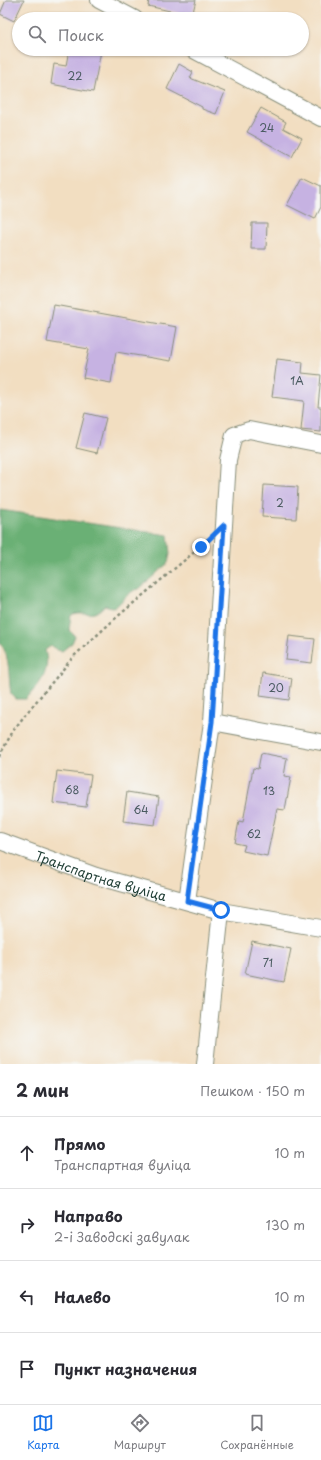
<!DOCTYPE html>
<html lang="ru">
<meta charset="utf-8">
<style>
:root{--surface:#fff;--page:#f7f7f7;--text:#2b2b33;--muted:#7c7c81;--line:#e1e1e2;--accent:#1a73e8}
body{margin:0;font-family:"Playpen Sans",sans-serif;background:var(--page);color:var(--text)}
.stop{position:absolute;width:12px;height:12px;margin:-9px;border:3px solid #1a73e8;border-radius:50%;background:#fff}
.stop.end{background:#1a73e8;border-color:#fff;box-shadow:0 1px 4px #0008}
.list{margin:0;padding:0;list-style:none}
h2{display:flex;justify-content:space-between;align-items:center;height:52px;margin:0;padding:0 16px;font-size:17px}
h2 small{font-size:13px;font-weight:400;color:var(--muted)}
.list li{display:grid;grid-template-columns:26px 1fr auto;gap:12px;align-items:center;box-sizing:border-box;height:72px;padding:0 16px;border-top:1px solid var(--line)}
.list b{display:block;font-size:15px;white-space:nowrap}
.list p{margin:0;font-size:13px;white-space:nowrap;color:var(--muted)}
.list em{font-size:13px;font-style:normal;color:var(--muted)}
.icon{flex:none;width:22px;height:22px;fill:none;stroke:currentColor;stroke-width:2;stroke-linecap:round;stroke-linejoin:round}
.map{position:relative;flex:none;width:321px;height:1064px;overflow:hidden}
.search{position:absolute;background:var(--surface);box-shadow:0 1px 3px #0004;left:12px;right:12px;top:12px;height:44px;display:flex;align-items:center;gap:10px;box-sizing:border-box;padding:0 14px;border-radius:22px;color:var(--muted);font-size:15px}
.sheet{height:340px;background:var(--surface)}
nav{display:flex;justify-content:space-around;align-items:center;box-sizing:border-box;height:56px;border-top:1px solid var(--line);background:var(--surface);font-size:11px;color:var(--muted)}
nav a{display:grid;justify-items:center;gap:2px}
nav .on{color:var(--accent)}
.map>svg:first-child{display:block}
.forest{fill:#6ab074;stroke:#447654}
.building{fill:#c6b2e2}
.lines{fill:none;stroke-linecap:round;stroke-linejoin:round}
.minor-casing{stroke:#888e7a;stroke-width:18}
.path{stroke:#888e7a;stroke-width:2.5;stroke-dasharray:3 3;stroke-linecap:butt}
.minor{stroke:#fff;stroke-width:16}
.route{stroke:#1a73e8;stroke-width:5}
.labels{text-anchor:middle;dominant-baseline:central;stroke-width:3;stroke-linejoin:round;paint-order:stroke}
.number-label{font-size:11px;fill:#495a60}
.street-label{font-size:13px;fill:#1f3d34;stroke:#f6f6f2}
</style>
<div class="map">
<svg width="321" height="1064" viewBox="0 0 321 1064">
<rect width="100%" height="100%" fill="#f6f6f2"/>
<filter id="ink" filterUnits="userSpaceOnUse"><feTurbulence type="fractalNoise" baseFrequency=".025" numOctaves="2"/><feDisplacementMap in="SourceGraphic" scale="8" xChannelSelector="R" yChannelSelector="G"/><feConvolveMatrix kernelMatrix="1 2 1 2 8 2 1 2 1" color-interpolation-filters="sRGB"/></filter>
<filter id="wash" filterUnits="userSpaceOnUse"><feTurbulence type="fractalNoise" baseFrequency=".012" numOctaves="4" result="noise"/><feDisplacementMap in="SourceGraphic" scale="16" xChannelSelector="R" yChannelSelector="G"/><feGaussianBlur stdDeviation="0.9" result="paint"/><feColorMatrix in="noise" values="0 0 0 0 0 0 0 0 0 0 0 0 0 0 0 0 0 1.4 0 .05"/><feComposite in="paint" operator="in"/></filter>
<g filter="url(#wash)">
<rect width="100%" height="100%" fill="#f2dec1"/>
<path class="forest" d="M0 510 168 535 170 554 168 563 139 589C129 590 122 602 114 608L105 605C103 607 100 610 97 612 89 616 82 610 71 615L69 630 75 636 72 643 62 651 57 650 51 646 45 650C51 673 40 683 26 699H16L11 694C8 678 11 656 0 643Z"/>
<g id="blocks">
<g class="building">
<path d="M6 0H24L14 21 0 14Z"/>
<path d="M149 0H196L192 16 148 6Z"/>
<path d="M69 49H93L101 51 93 92 51 84 54 64 66 66Z"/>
<path d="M179 64 193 72 190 78 225 92 216 114 202 109V107L167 89Z"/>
<path d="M261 108 286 122 283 128 302 138 292 157 247 132Z"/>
<path d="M302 177 321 186V207L315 219 287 205Z"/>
<path d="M252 223H267L266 249H251Z"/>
<path d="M54 305 177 327 171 361 116 352 111 383 83 378 89 349 47 342Z"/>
<path d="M277 359 303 362 302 373 321 375 318 407H321V432L301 430 304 401 272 397Z"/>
<path d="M85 413 106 418 97 453 76 448Z"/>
<path d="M264 485 298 487 296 519 262 517Z"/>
<path d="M289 636 315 639 312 663 286 660Z"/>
<path d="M263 673 292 678 289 700 260 696Z"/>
<path d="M261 753 287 758 284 776 291 777 285 810 277 809 267 856 243 851 245 845 235 843 239 821 243 822 253 768 258 769Z"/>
<path d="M57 771 91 775 86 807 53 803Z"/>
<path d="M127 792 159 797 155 825 123 821Z"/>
<path d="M252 941 291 949 284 982 245 974Z"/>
</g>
</g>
</g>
<g filter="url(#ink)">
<use href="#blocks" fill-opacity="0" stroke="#888e7a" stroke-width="1"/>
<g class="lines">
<g class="minor-casing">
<g id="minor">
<path d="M99 0 135 19"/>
<path d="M192 49 321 118"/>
<path d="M212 722 321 742"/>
<path id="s1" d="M0 841 96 876 221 911 321 928"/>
<path d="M187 901 212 722 228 460 234 435 249 430 321 444"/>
<path d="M205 1064 221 911"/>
</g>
</g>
<path class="path" d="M0 757 2 751 13 731 25 715 74 656 117 617 205 543"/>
<use href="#minor" class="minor"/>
</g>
</g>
<g class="lines" filter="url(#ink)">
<path class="route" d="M201 547 224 525 212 722 187 901 221 910"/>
</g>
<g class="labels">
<g class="number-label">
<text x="75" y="75">22</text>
<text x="267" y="127">24</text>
<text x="297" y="380">1А</text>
<text x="280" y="502">2</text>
<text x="276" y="687">20</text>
<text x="72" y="789">68</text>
<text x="269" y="790">13</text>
<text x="141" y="809">64</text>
<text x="254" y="833">62</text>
<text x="268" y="962">71</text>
</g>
<g class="street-label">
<text stroke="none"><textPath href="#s1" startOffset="107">Транспартная вуліца</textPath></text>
</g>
</g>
</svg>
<div class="stop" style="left:221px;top:910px"></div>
<div class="stop end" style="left:201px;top:547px"></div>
<div class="search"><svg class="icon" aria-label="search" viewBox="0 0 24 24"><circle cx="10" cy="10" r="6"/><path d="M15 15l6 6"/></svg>Поиск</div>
</div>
<section class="sheet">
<h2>2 мин<small>Пешком · 150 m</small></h2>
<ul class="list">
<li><svg class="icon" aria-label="ahead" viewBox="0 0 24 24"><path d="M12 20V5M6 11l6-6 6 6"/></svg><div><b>Прямо</b><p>Транспартная вуліца</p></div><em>10 m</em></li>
<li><svg class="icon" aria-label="right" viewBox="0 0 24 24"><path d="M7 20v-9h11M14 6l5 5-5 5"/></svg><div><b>Направо</b><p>2-і Заводскі завулак</p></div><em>130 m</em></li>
<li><svg class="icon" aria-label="left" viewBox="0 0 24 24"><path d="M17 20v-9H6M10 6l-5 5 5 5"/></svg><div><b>Налево</b></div><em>10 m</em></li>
<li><svg class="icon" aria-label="arrive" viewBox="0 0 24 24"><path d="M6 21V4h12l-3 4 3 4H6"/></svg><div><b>Пункт назначения</b></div></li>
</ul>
</section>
<nav>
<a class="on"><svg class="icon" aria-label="map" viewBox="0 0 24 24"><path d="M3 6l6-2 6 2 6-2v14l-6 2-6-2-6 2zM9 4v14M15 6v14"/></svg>Карта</a>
<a><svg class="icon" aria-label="directions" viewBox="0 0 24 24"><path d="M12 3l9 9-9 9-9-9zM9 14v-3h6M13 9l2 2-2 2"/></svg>Маршрут</a>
<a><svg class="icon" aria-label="saved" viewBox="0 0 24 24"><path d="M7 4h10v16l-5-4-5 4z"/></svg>Сохранённые</a>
</nav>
